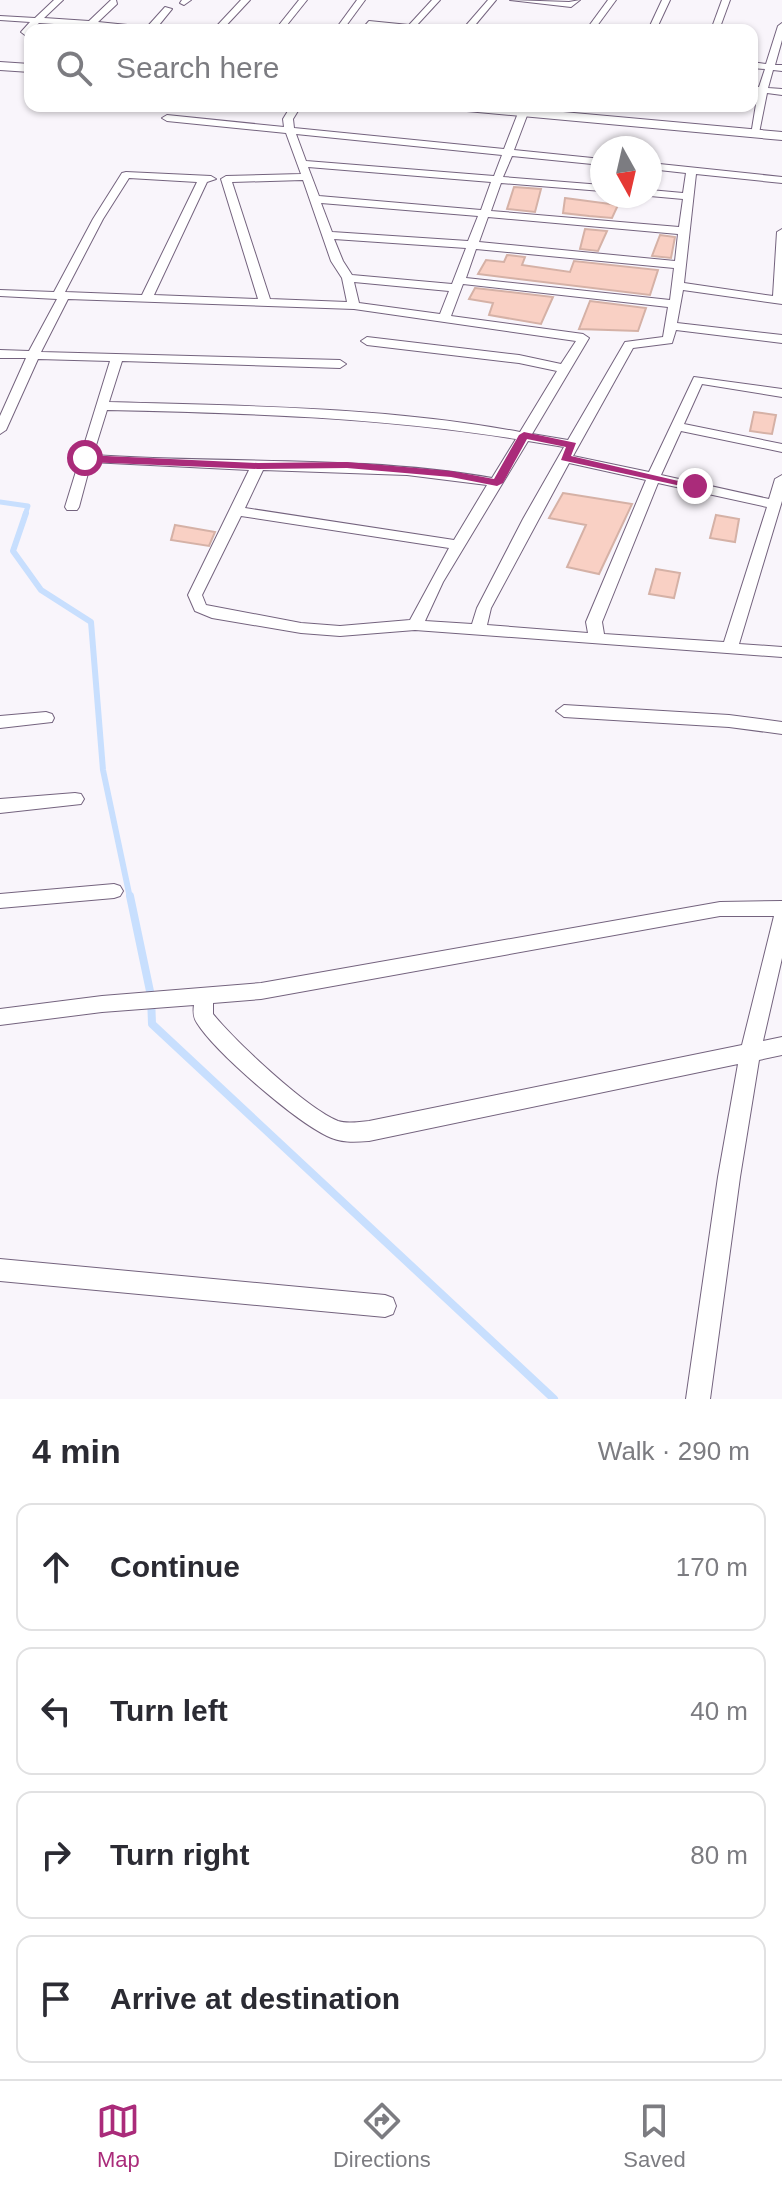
<!DOCTYPE html>
<meta charset="utf-8">
<style>
:root{--surface:#fff;--page:#f2f2f3;--text:#2b2b33;--muted:#7c7c81;--line:#e1e1e2;--accent:#aa2b7a}
body{margin:0;font-family:Helvetica,sans-serif;background:var(--page);color:var(--text)}
.compass{position:absolute;left:590px;top:136px;width:72px;height:72px;border-radius:50%;background:var(--surface);box-shadow:0 2px 6px #0004;rotate:172deg}
.stop{position:absolute;width:24px;height:24px;margin:-18px;border:6px solid #aa2b7a;border-radius:50%;background:#fff}
.stop.end{background:#aa2b7a;border-color:#fff;box-shadow:0 2px 8px #0008}
.list{margin:0;padding:0;list-style:none}
h2{display:flex;justify-content:space-between;align-items:center;height:104px;margin:0;padding:0 32px;font-size:34px}
h2 small{font-size:26px;font-weight:400;color:var(--muted)}
.list li{display:grid;grid-template-columns:52px 1fr auto;gap:24px;align-items:center;box-sizing:border-box;height:128px;margin:0 16px 16px;padding:0 16px;border:2px solid var(--line);border-radius:16px}
.list b{display:block;font-size:30px;white-space:nowrap}
.list em{font-size:26px;font-style:normal;color:var(--muted)}
.icon{flex:none;width:44px;height:44px;fill:none;stroke:currentColor;stroke-width:2;stroke-linecap:round;stroke-linejoin:round}
.map{position:relative;flex:none;width:782px;height:1399px;overflow:hidden}
.search{position:absolute;background:var(--surface);box-shadow:0 2px 6px #0004;left:24px;right:24px;top:24px;height:88px;display:flex;align-items:center;gap:20px;box-sizing:border-box;padding:0 28px;border-radius:16px;color:var(--muted);font-size:30px}
.sheet{height:680px;background:var(--surface)}
nav{display:flex;justify-content:space-around;align-items:center;box-sizing:border-box;height:112px;border-top:2px solid var(--line);background:var(--surface);font-size:22px;color:var(--muted)}
nav a{display:grid;justify-items:center;gap:4px}
nav .on{color:var(--accent)}
.map>svg:first-child{display:block}
.lines{fill:none;stroke-linecap:round;stroke-linejoin:round}
.stream-far2{stroke:#c8dffe;stroke-width:5}
.stream-far1{stroke:#c8dffe;stroke-width:6}
.stream{stroke:#c8dffe;stroke-width:8}
.building{fill:#f9d0c4;stroke:#d5b1a6;stroke-width:2}
.street-casing{stroke:#74637e;stroke-width:2}
.secondary-casing{stroke:#74637e;stroke-width:2}
.street{fill:#fff;fill-rule:evenodd}
.secondary{fill:#fff;fill-rule:evenodd}
.route{fill:#aa2b7a}
</style>
<div class="map">
<svg width="782" height="1399" viewBox="0 0 782 1399">
<rect width="100%" height="100%" fill="#f9f5fb"/>
<g class="lines">
<path class="stream-far2" d="M0 502 28 506 25 515"/>
<path class="stream-far1" d="M26 513 13 551 41 590 91 622 103 770 130 898"/>
<path class="stream" d="M130 896 151 996 152 1024 554 1399"/>
</g>
<g class="building">
<path d="M514 187 541 189 535 212 507 209Z"/>
<path d="M565 198 618 205 612 218 589 216 563 213Z"/>
<path d="M585 229 607 231 598 251 580 249Z"/>
<path d="M660 235 675 237 671 258 652 256Z"/>
<path d="M507 255 525 257 522 265 570 272 574 261 658 270 650 295 478 274 486 260 504 262Z"/>
<path d="M475 288 553 297 541 324 489 315 493 303 469 299Z"/>
<path d="M590 301 646 308 638 331 579 329Z"/>
<path d="M754 412 776 415 772 434 750 431Z"/>
<path d="M563 493 632 504 599 574 567 567 586 525 549 518Z"/>
<path d="M716 515 739 519 735 542 710 538Z"/>
<path d="M175 525 215 532 209 546 171 540Z"/>
<path d="M656 569 680 573 674 598 649 594Z"/>
</g>
<g class="lines">
<g class="street-casing">
<g id="street">
<path d="M54 0H63L44 18 89 21 111 0H116L117 4 98 22 147 27 165 7 172 9 155 30 93 27 90 30H81L84 26 39 23 25 35 21 32 30 22 0 20V16L35 18Z"/>
<path d="M182 0H191L184 5 180 3Z"/>
<path d="M241 0H250L222 30H213Z"/>
<path d="M299 0H307L283 30H275Z"/>
<path d="M357 0H365L343 30H335Z"/>
<path d="M432 0H440L417 25 448 30 371 27 369 30H361L369 21 409 25Z"/>
<path d="M488 0H496L471 30H462Z"/>
<path d="M510 0 569 2 580 0 571 7Z"/>
<path d="M608 0H616L594 30H586Z"/>
<path d="M662 0H670L656 30H648Z"/>
<path d="M722 0H730L719 30H711Z"/>
<path d="M782 23V40L775 65H782V71L773 70 768 88 782 89V95L767 93 759 133 751 135 758 92H752V86L759 87 765 69 752 68V62L766 64 778 26Z"/>
<path d="M291 106H301L293 119 294 128 504 149 518 113 523 110 528 113 514 150 602 159V165L512 156 503 177 602 185V191L501 183 491 211 679 227 683 199 650 196V190L683 193 686 173 650 169V163L782 177V183L696 174 684 283 773 296 777 232 782 229V304L683 290 677 323 782 335V343L676 330 672 343 633 348 573 456 649 472 694 377 782 389V397L702 384 684 424 782 444V452L681 431 661 475 769 499 775 479 782 475V501L739 644 782 647V657L415 630 340 636 301 633 212 618 195 611 188 595 249 470 91 462 79 507 77 510H67L65 507 110 361 38 359 6 430 0 434V416L26 358H0V350L29 351 57 299 0 296V290L54 292 93 219 122 173 126 172 211 176 216 179 207 182 154 295 258 299 221 179 226 176 301 174 286 133 167 121 162 118 167 115 284 127 283 119ZM296 134 502 155 494 176 306 161ZM308 167 491 182 481 210 319 196ZM129 178 197 182 142 295 65 292 103 219ZM303 180 331 261 342 278 347 302 270 299 232 182ZM321 203 478 216 468 241 332 232ZM488 217 678 234 675 261 479 242ZM334 239 466 248 452 284 352 275 343 261ZM476 249 674 268 670 300 466 278ZM354 282 449 291 440 314 359 303ZM463 284 668 307 663 337 625 342 568 440 532 434 589 338 583 334 451 316ZM68 299 354 309 576 341 561 364 519 355 367 337 361 341 367 345 519 363 557 371 520 432C385 407 246 406 109 402L122 361 340 368 346 364 340 360 41 352ZM107 410C243 413 380 417 516 439L492 478C360 455 226 464 93 455ZM528 441 564 447 523 519 477 608 472 624 425 621 443 582ZM569 463 646 480 586 622 588 633 487 625 491 608ZM263 470 407 475 487 485 454 540 245 508ZM658 483 767 507 724 642 604 634 602 622ZM241 516 449 548 410 620 340 626 301 623 206 605 202 595Z"/>
<path d="M564 705 729 715 782 722V734L729 727 564 717 556 711Z"/>
<path d="M46 712 52 714 54 718 52 722 0 728V716Z"/>
<path d="M75 793 81 794 84 799 81 804 0 813V799Z"/>
<path d="M114 884 120 886 123 891 120 896 114 898 0 908V894Z"/>
<path d="M782 901V958L763 1041 782 1037V1055L759 1060 740 1177 710 1399H686L718 1177 738 1064 369 1141C354 1142 341 1143 327 1136 295 1121 215 1052 197 1023 193 1017 193 1012 194 1005L102 1012 0 1025V1009L102 996 261 983 720 902ZM720 916H774L742 1045 369 1121C359 1122 347 1124 338 1121 306 1108 235 1041 213 1014V1003L261 999Z"/>
<path d="M0 1259 385 1295 393 1298 396 1306 393 1314 385 1317 0 1281Z"/>
</g>
</g>
<g class="secondary-casing">
<g id="secondary">
<path d="M0 62 30 64V72L0 70Z"/>
<path d="M450 106H498L782 132V140L456 110Z"/>
</g>
</g>
<use href="#street" class="street"/>
<use href="#secondary" class="secondary"/>
</g>
<path class="route" d="M524 432 576 443 571 456 700 486 695 489 561 460 566 447 527 439 503 483 497 486 451 477 347 468 258 469 85 462 79 458 85 455 258 463 347 462 451 471 494 479 519 435Z"/>
</svg>
<svg class="compass" viewBox="-18 -18 36 36"><path d="M0-13l5 13h-10z" fill="#e53935"/><path d="M0 13l5-13h-10z" fill="#7c7c81"/></svg>
<div class="stop" style="left:85px;top:458px"></div>
<div class="stop end" style="left:695px;top:486px"></div>
<div class="search"><svg class="icon" aria-label="search" viewBox="0 0 24 24"><circle cx="10" cy="10" r="6"/><path d="M15 15l6 6"/></svg>Search here</div>
</div>
<section class="sheet">
<h2>4 min<small>Walk · 290 m</small></h2>
<ul class="list">
<li><svg class="icon" aria-label="ahead" viewBox="0 0 24 24"><path d="M12 20V5M6 11l6-6 6 6"/></svg><div><b>Continue</b></div><em>170 m</em></li>
<li><svg class="icon" aria-label="left" viewBox="0 0 24 24"><path d="M17 20v-9H6M10 6l-5 5 5 5"/></svg><div><b>Turn left</b></div><em>40 m</em></li>
<li><svg class="icon" aria-label="right" viewBox="0 0 24 24"><path d="M7 20v-9h11M14 6l5 5-5 5"/></svg><div><b>Turn right</b></div><em>80 m</em></li>
<li><svg class="icon" aria-label="arrive" viewBox="0 0 24 24"><path d="M6 21V4h12l-3 4 3 4H6"/></svg><div><b>Arrive at destination</b></div></li>
</ul>
</section>
<nav>
<a class="on"><svg class="icon" aria-label="map" viewBox="0 0 24 24"><path d="M3 6l6-2 6 2 6-2v14l-6 2-6-2-6 2zM9 4v14M15 6v14"/></svg>Map</a>
<a><svg class="icon" aria-label="directions" viewBox="0 0 24 24"><path d="M12 3l9 9-9 9-9-9zM9 14v-3h6M13 9l2 2-2 2"/></svg>Directions</a>
<a><svg class="icon" aria-label="saved" viewBox="0 0 24 24"><path d="M7 4h10v16l-5-4-5 4z"/></svg>Saved</a>
</nav>
